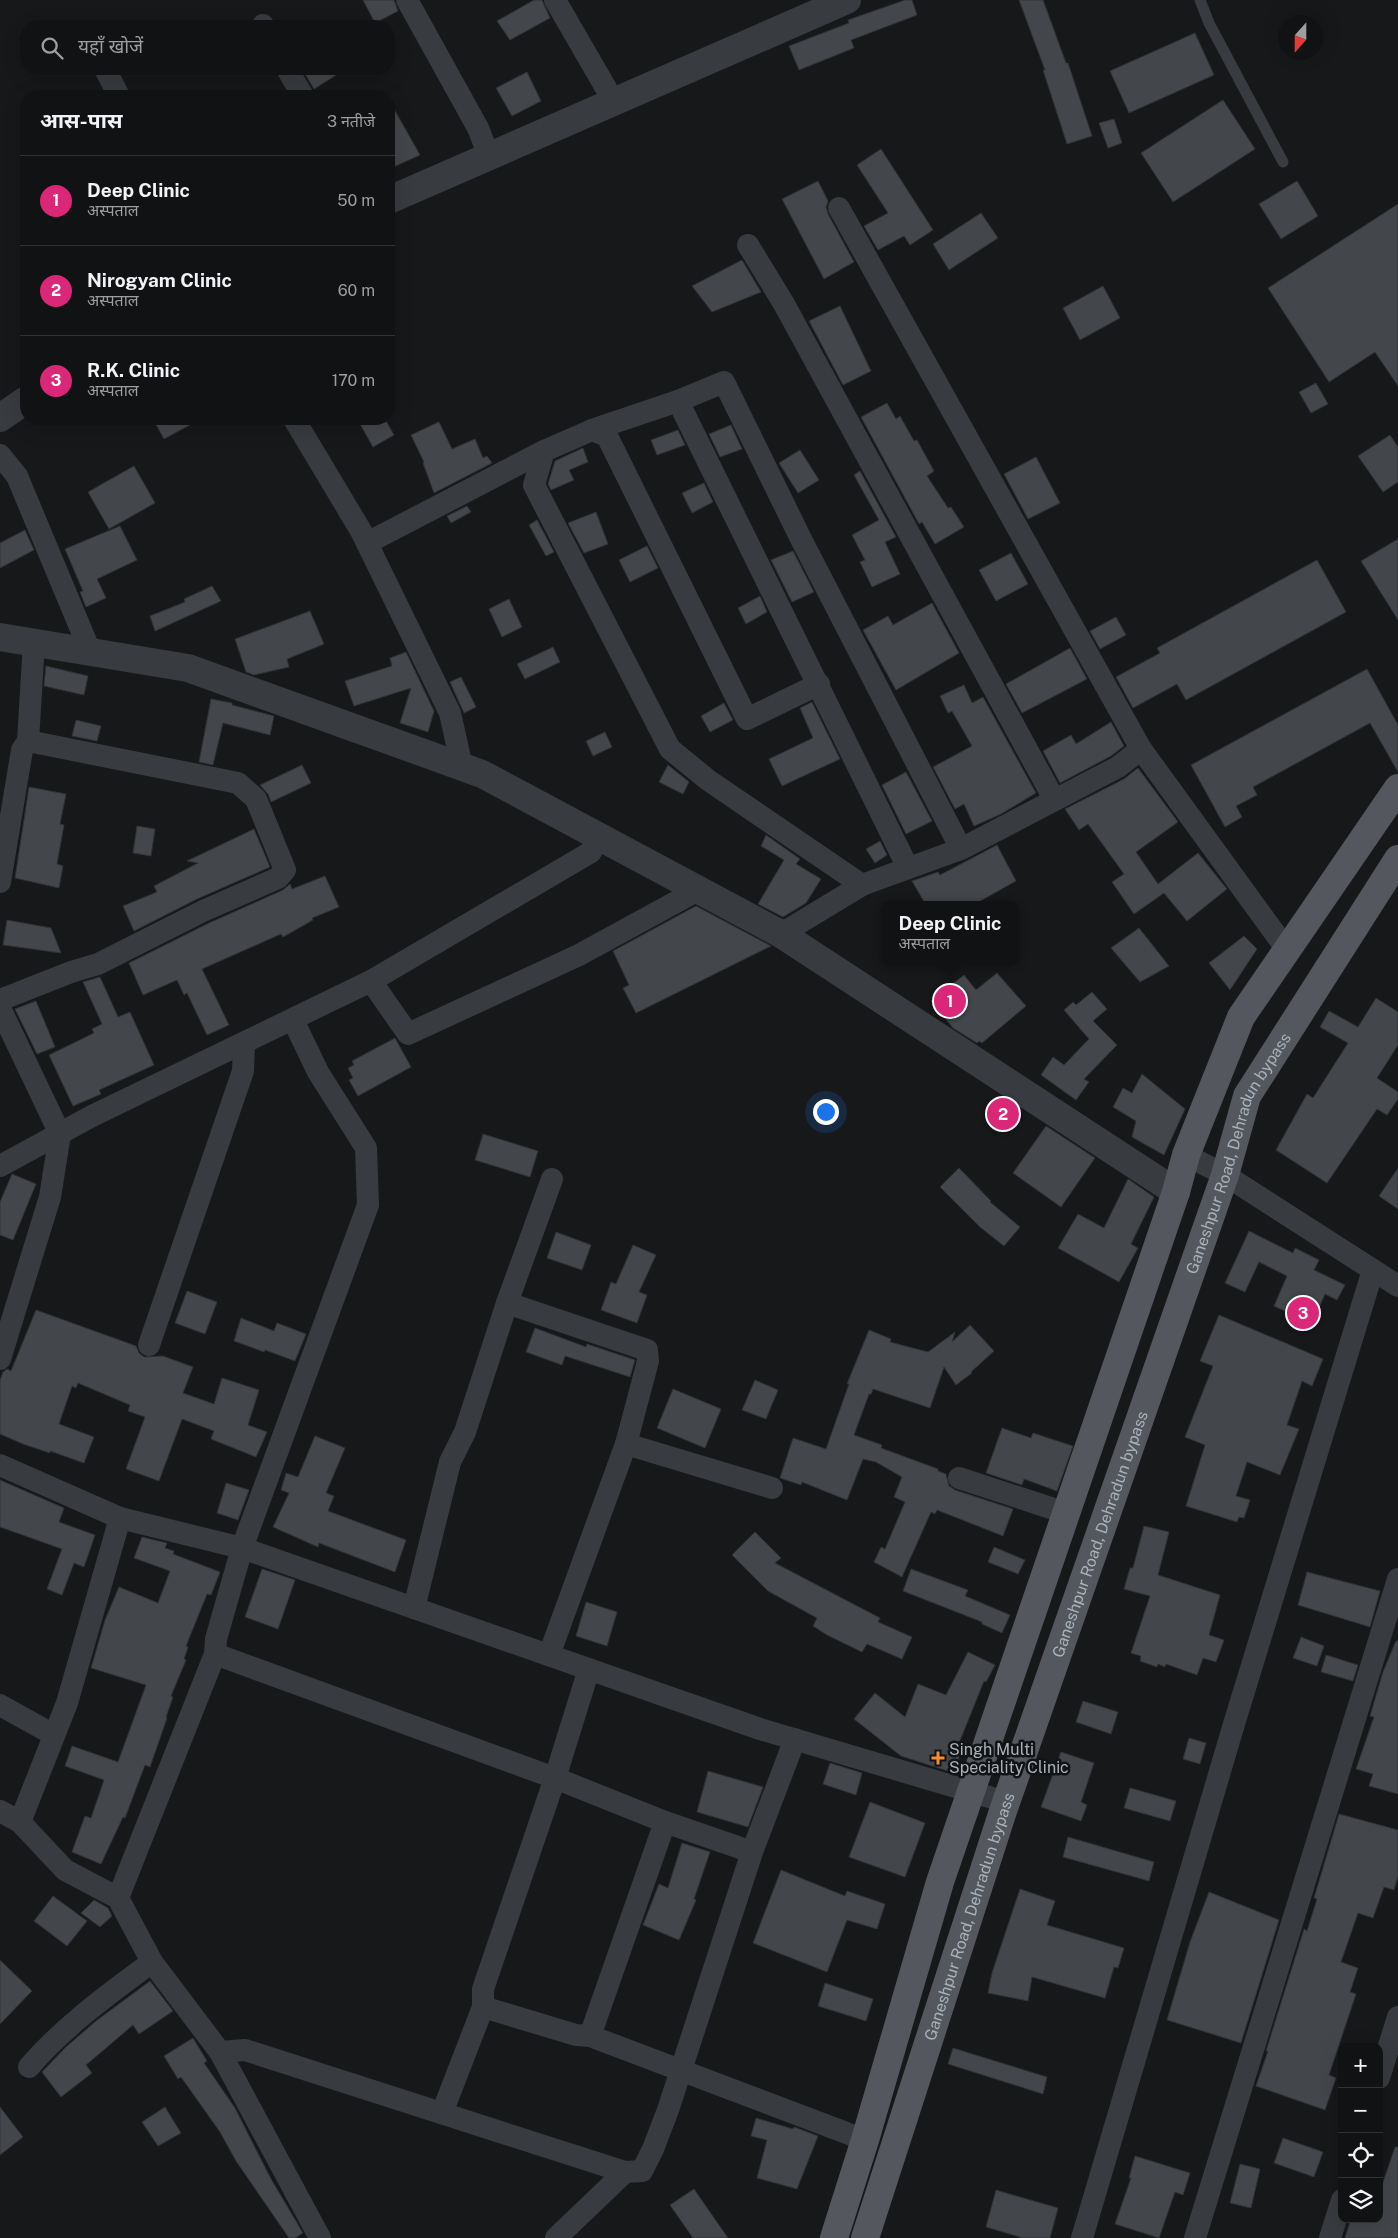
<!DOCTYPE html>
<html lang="hi">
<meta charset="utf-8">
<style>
:root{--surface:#111214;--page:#1e2022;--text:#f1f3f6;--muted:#9c9ea0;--line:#303234;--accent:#db2777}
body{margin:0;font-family:"Public Sans","Noto Sans Devanagari",sans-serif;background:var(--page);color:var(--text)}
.controls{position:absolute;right:15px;bottom:15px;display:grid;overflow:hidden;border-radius:10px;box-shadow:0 5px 20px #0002}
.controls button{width:45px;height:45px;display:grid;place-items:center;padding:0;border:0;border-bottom:1px solid var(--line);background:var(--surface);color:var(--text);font:25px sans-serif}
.compass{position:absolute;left:1278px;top:15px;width:45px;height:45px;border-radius:50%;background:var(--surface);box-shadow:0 5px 20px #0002;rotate:201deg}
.you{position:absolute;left:825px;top:1111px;width:18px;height:18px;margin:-12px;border:4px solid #fff;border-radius:50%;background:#1a73e8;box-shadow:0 0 0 8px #1a73e833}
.badge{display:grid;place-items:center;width:32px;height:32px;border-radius:50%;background:var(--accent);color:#fff;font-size:16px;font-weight:700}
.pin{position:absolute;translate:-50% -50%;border:2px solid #fff;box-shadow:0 1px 5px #0006}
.popup{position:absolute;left:881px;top:901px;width:138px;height:65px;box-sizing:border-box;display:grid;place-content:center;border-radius:10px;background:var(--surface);filter:drop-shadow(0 1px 4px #0005);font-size:16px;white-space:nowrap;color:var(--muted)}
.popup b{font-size:19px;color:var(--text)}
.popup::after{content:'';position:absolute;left:50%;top:100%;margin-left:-10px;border:10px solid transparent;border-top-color:var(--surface)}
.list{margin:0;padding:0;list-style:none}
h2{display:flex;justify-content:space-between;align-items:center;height:65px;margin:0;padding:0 20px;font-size:21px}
h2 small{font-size:16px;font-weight:400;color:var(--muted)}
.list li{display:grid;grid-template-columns:32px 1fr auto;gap:15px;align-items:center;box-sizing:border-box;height:90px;padding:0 20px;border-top:1px solid var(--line)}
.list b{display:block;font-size:19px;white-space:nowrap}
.list p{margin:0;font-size:16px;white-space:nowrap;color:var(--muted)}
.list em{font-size:16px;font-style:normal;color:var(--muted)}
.icon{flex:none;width:28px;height:28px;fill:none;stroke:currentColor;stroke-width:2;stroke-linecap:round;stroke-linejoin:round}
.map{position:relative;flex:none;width:1398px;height:2238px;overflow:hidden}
.search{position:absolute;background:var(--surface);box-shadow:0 5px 20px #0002;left:20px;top:20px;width:375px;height:55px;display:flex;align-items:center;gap:12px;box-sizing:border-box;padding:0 18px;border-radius:20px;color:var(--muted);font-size:19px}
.panel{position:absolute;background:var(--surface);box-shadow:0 5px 20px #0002;left:20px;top:90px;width:375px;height:335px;border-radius:20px}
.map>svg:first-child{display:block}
.building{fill:#43464a;stroke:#313236}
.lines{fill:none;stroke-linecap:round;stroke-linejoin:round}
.service{stroke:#383b3f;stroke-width:11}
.minor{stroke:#383b3f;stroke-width:22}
.tertiary{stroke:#383b3f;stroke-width:28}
.primary{stroke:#54585e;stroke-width:28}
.poi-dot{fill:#f88c31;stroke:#121315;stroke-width:2}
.labels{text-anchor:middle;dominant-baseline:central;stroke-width:5;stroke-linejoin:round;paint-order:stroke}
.street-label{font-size:16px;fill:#a9b2ba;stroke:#121315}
.poi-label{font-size:16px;fill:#a9b2ba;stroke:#121315;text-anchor:start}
</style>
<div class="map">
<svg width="1398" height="2238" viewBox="0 0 1398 2238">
<rect width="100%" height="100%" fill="#17181a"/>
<g class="building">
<path d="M363 0H394L398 11 375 23Z"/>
<path d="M534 0H542L550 18 510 40 497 21Z"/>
<path d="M905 0H912L917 15 851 40 854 48 799 70 789 46 849 23 848 20Z"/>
<path d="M1019 0H1043L1066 63H1068L1092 136 1067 144 1043 70H1045Z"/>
<path d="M1195 33 1214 75 1129 113 1110 71Z"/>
<path d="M302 69H346L314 89Z"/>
<path d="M527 72 541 101 512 116 496 88Z"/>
<path d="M389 100 420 155 389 169Z"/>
<path d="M1223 100 1255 149 1173 202 1141 153Z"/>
<path d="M1114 119 1122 143 1108 148 1099 123Z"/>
<path d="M881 149 933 230 910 245 904 236 878 250 864 226 888 213 857 165Z"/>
<path d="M818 181 828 201 826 207 828 214 854 262 824 279 782 199Z"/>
<path d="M1297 181 1318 216 1281 239 1259 204Z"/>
<path d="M1398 204V386L1375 352 1329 382 1268 288Z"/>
<path d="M981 213 998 238 949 270 933 244Z"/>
<path d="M742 260 761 292 712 312 692 286Z"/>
<path d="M1103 286 1120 318 1080 340 1063 308Z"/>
<path d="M840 306 871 371 843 385 809 321Z"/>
<path d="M1316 383 1328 404 1311 413 1299 392Z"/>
<path d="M887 403 896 419 900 416 914 441 917 440 934 471 927 476 948 508 951 507 964 527 935 544 922 522 919 524 861 417Z"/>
<path d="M153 419H201L164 439Z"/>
<path d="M369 419H385L394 435 373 447 360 424Z"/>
<path d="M439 422 452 449 475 439 483 458 487 456 492 463 434 493 423 463 424 462 411 435Z"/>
<path d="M731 425 742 449 720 457 709 434Z"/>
<path d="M678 430 685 445 657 455 651 440Z"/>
<path d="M1390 435 1398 447V482L1383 492 1358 456Z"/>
<path d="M583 448 588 462 569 470 574 480 551 490 548 484 555 461Z"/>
<path d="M800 450 819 480 798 493 779 463Z"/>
<path d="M1036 457 1060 503 1028 519 1004 474Z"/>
<path d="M134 466 155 503 109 529 88 492Z"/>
<path d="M860 471 896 537 885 542 900 574 872 587 860 562 865 560 852 535 879 520 854 475Z"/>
<path d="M704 483 713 502 692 513 682 493Z"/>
<path d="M467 506 471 512 451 523 447 516Z"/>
<path d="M596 512 608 544 584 553 568 523Z"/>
<path d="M537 520 554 552 546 556 529 525Z"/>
<path d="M120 526 137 560 97 579 106 598 86 607 80 592 83 591 65 549Z"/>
<path d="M25 530 34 550 0 568V543Z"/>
<path d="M1398 539V620L1361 561Z"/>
<path d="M647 546 658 568 630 582 619 560Z"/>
<path d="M793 551 814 592 792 602 771 560Z"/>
<path d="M1011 553 1028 584 996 601 979 570Z"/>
<path d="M1317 560 1346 612 1186 700 1177 684 1133 708 1116 677 1160 653 1157 648Z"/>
<path d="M212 586 221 601 155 631 150 616 185 602 184 599Z"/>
<path d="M760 596 767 612 746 624 738 608Z"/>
<path d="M509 599 522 627 502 637 489 609Z"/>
<path d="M932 603 959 653 896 690 863 630 888 616 893 625Z"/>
<path d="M310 611 324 644 287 659 289 667 254 675 246 672 235 639Z"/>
<path d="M1116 617 1126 635 1100 649 1090 631Z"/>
<path d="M553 647 560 662 525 679 517 664Z"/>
<path d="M1070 648 1087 679 1022 713 1006 684Z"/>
<path d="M406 652 434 711 428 732 400 723 411 688 354 706 345 681 392 666 390 658Z"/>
<path d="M46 666 88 676 84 695 44 686Z"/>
<path d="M1367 669 1398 725V772L1370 723 1253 787 1257 795 1236 806 1242 817 1225 827 1191 765Z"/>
<path d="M461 677 476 707 464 713 450 682Z"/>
<path d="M964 685 972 703 983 697 1036 793 1001 814 974 826 964 804 955 809 933 767 972 746 952 711 948 713 940 696Z"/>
<path d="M211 699 232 703V705L274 716 270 735 223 723 213 765 199 762Z"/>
<path d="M812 702 840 759 782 786 769 759 813 738 800 708Z"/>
<path d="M724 703 733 720 710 732 701 716Z"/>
<path d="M76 720 101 726 97 741 72 736Z"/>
<path d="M1111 722 1124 746 1111 756 1060 783 1043 751 1071 735 1076 744Z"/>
<path d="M605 732 612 747 593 756 586 741Z"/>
<path d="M302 765 311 783 271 802 268 794 260 785Z"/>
<path d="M668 765 689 782 683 794 659 782Z"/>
<path d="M1138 768 1178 822 1136 852 1158 884 1198 853 1227 889 1187 921 1164 893 1134 914 1112 882 1124 874 1088 824 1079 830 1065 809 1124 779Z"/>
<path d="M906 772 932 821 906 834 882 785Z"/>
<path d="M29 787 66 794 60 824 64 825 57 864 63 866 59 888 15 878Z"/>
<path d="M137 826 155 829 151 856 133 853Z"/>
<path d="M254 829 270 867 197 899 134 931 123 906 157 892 154 886 198 863 187 861Z"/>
<path d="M766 835 800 859 796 864 821 879 806 903 783 917 758 904 784 860 761 846Z"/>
<path d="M880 841 887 855 875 863 866 849Z"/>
<path d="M997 845 1016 881 973 905H926L912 881 938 872 940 875Z"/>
<path d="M325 876 339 907 312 918 313 920 283 937 281 934 202 969 229 1025 207 1035 187 993 184 995 177 980 143 995 129 963 209 923 283 890 290 884 292 889Z"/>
<path d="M696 906 771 946 636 1013 623 988 629 985 613 951Z"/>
<path d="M7 920 51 928 61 953 3 945Z"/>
<path d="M1139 928 1169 966 1140 982 1111 948Z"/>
<path d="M1244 936 1257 949 1230 990 1209 963Z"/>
<path d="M997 973 1026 1006 982 1043 979 1041 977 1043 953 1028 931 1001 964 975 976 990Z"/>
<path d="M100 977 118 1017 130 1012 154 1065 99 1090 101 1094 73 1106 49 1055 94 1033 92 1029 102 1024 83 982Z"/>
<path d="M1092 992 1107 1009 1093 1021 1117 1045 1084 1079 1089 1082 1076 1100 1041 1075 1053 1057 1064 1065 1089 1039 1064 1010 1073 1002 1076 1005Z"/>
<path d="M1376 998 1398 1012V1045L1377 1078 1398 1092V1099L1387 1115 1377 1109 1327 1183 1276 1150 1307 1094 1313 1098 1348 1043 1320 1027 1329 1011 1358 1027Z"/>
<path d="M36 1001 55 1047 37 1054 15 1009Z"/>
<path d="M395 1038 411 1067 358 1096 349 1080 353 1078 348 1068 354 1065 352 1061Z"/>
<path d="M1142 1074 1185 1109 1164 1155 1132 1137 1136 1121 1113 1107 1123 1088 1132 1093Z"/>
<path d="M998 1098 1017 1108 1006 1126 988 1115Z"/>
<path d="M1046 1126 1095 1158 1061 1207 1013 1173Z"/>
<path d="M483 1134 538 1151 530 1177 475 1160Z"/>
<path d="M959 1168 991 1201 990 1202 1020 1227 1004 1246 980 1227 940 1187Z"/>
<path d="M1398 1168V1209L1379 1196Z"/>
<path d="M12 1174 36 1184 13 1240 0 1235V1202Z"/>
<path d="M1128 1179 1154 1197 1131 1244 1138 1248 1119 1282 1058 1248 1078 1214 1104 1228Z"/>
<path d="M1249 1231 1293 1253 1295 1248 1319 1260 1314 1270 1345 1285 1337 1300 1325 1294 1312 1324 1274 1306 1287 1276 1259 1262 1245 1292 1225 1283Z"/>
<path d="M556 1232 591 1245 582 1270 547 1258Z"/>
<path d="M633 1245 656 1255 639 1292 647 1295 637 1323 601 1310 611 1282 616 1284Z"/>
<path d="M187 1291 217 1302 205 1334 175 1323Z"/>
<path d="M36 1310 136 1346 139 1353 144 1357 163 1356 193 1367 183 1393 214 1404 222 1378 259 1390 248 1425 267 1432 256 1457 211 1439 214 1431 182 1419 159 1481 126 1469 145 1417 128 1411 130 1405 78 1383 76 1388 72 1386 59 1424 94 1437 84 1463 50 1451V1453L23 1444 0 1434V1380L3 1372 7 1369 11 1371Z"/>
<path d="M1219 1315 1323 1359 1312 1386 1302 1381 1287 1425 1299 1429 1280 1475 1247 1462 1236 1496 1250 1500 1244 1518 1239 1517 1237 1522 1186 1506 1205 1445 1185 1437 1213 1366 1200 1361Z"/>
<path d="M241 1318 274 1331 277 1323 306 1334 295 1361 265 1350 264 1352 234 1341Z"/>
<path d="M970 1325 994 1351 971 1372 972 1373 956 1385 944 1367 930 1408 873 1389 871 1394H869L854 1435 882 1445 881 1448 938 1469V1471L946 1474 949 1486 955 1490 1013 1509 1003 1536 937 1510 935 1514 931 1512 902 1577 874 1562 881 1547 885 1549 905 1502 894 1497 902 1477 876 1462 863 1459 847 1500 802 1482 801 1485 780 1478 793 1438 826 1449 849 1384H847L869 1330 891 1339 890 1342 928 1352 955 1332 952 1342Z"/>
<path d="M535 1328 586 1347 587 1344 635 1360 630 1377 565 1356 562 1365 526 1352Z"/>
<path d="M755 1380 778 1390 766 1419 742 1410Z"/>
<path d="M673 1389 721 1409 705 1448 657 1428Z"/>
<path d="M1002 1428 1031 1438 1033 1433 1073 1446 1057 1491 1024 1479 1022 1485 986 1473Z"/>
<path d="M315 1436 345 1448 326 1493 334 1496 328 1511 406 1540 395 1572 319 1543 318 1547 273 1527 289 1493 281 1490 286 1473 298 1477Z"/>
<path d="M0 1480 64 1508 59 1522 95 1535 84 1567 74 1563 62 1595 47 1589 62 1549 0 1527Z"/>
<path d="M226 1483 249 1490 238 1520 217 1513Z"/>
<path d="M1144 1526 1169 1532 1158 1575 1220 1595 1209 1635 1224 1640 1216 1662 1203 1658 1197 1675 1166 1664 1165 1667 1158 1664 1157 1667 1140 1661 1141 1656 1131 1653 1150 1596 1124 1589 1130 1568H1133Z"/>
<path d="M755 1532 781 1558 775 1563 880 1618 878 1622 912 1637 902 1659 867 1644 862 1652 827 1635 813 1626 817 1618 768 1591 732 1555Z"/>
<path d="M142 1537 167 1543 165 1548 174 1551 173 1554 220 1572 211 1595 207 1594 186 1646 188 1647 184 1659 186 1660 171 1696 173 1697 166 1717 167 1718 150 1767 145 1765 125 1818 123 1817 101 1864 72 1852 85 1816 91 1818 104 1780 65 1766 72 1746 118 1762 146 1685 91 1668 105 1620 119 1587 158 1603 170 1571 134 1558Z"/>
<path d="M994 1547 1025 1560 1018 1574 988 1562Z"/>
<path d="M262 1569 295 1580 278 1629 245 1617Z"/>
<path d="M911 1569 968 1590 965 1596 1010 1615 1002 1633 982 1624V1622L903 1591Z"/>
<path d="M1307 1572 1380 1591 1370 1627 1298 1605Z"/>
<path d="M586 1602 617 1612 607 1646 576 1636Z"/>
<path d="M1301 1637 1324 1646 1317 1666 1293 1658Z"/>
<path d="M1396 1641H1398V1794L1369 1786 1373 1774 1356 1769 1374 1717 1370 1716 1383 1672Z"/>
<path d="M968 1652 995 1665 986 1682 984 1681 957 1748 961 1751 954 1773 901 1756 854 1719 875 1693 905 1717 918 1684 946 1695Z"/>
<path d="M1326 1655 1358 1665 1353 1681 1321 1672Z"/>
<path d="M1083 1701 1118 1712 1111 1734 1076 1722Z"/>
<path d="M1189 1738 1206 1743 1200 1764 1183 1759Z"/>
<path d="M1061 1752 1094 1763 1081 1802 1087 1805 1081 1821 1041 1807Z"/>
<path d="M830 1763 862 1773 856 1795 823 1784Z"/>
<path d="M708 1771 763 1787 748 1827 697 1812Z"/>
<path d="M1130 1788 1176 1801 1170 1821 1124 1808Z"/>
<path d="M870 1802 925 1823 905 1877 849 1857Z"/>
<path d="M1339 1814 1398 1830V1876L1394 1890 1384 1887 1373 1918 1358 1913 1341 1962 1358 1968 1350 1992 1356 1994 1329 2075 1336 2078 1325 2110 1256 2086 1268 2051H1266L1304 1929 1307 1931 1317 1899 1314 1898Z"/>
<path d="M1068 1837 1154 1862 1149 1881 1063 1857Z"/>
<path d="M682 1843 710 1852 694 1899 696 1900 679 1940 643 1925 659 1884 668 1888Z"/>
<path d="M781 1870 845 1896 847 1891 885 1904 877 1929 847 1920 827 1972 753 1943Z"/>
<path d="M1020 1889 1055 1901 1047 1925 1124 1948 1118 1968 1114 1967 1105 1998 1032 1977 1028 2001 988 1993 992 1973Z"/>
<path d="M1209 1892 1279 1920 1241 2043 1167 2020 1190 1942Z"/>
<path d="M53 1896 87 1921 67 1946 34 1921Z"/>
<path d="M94 1900 108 1908 112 1916 100 1927 81 1913Z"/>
<path d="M0 1960 32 1991 0 2024Z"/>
<path d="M150 1981 173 2011 139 2034 133 2025 86 2065 92 2073 61 2097 42 2072 66 2047 96 2021Z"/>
<path d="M825 1983 873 1999 866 2021 818 2006Z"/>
<path d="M193 2038 207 2061 204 2063 235 2108 271 2179 303 2233 295 2238H289L236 2161 220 2132 181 2077 178 2079 164 2056Z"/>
<path d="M953 2048 1047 2077 1043 2094 948 2064Z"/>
<path d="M0 2107 23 2137 0 2155Z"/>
<path d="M165 2107 181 2133 158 2146 142 2122Z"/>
<path d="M756 2118 793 2129 794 2127 818 2136 797 2189 757 2178 767 2140 751 2136Z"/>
<path d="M1283 2138 1323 2152 1314 2177 1274 2163Z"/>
<path d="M1395 2147H1398V2238H1345L1351 2219H1379V2194Z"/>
<path d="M1135 2156 1190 2173 1183 2195 1175 2192 1159 2238 1115 2224 1131 2178H1129Z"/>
<path d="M1240 2164 1260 2169 1251 2208 1230 2203Z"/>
<path d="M694 2189 728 2238H693L670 2205Z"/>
<path d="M996 2190 1058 2208 1050 2238H1023L986 2227Z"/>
</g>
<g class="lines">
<path class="service" d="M1200 0 1209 23 1283 162"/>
<g class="minor">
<path d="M407 0 478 128 489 156"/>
<path d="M555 0 614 102"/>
<path d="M263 25V26"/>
<path d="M105 69 119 96"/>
<path d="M287 69 303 96"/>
<path d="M839 208 1141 749 1287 950"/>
<path d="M748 245 784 304 1054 799"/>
<path d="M678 401 908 868"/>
<path d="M294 419 361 531 450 713 462 767"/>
<path d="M592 430 678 401 724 382 801 539 961 849"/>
<path d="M0 455 17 476 90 651"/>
<path d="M367 543 544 451"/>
<path d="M819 684 747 719 607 436 592 430 544 451 534 485 670 749 708 780 862 885 961 849 1118 767 1141 749"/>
<path d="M0 882 22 750 28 741 34 642"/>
<path d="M781 934 862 885"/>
<path d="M371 981 591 852 597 836"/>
<path d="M0 1000 71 972 98 964 203 911 278 878 285 870 256 799 238 783 28 741"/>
<path d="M0 1008 60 1134 50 1197 0 1359"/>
<path d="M1186 1155 1225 1175 1398 1286"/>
<path d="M0 1166 92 1116 371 981 408 1034 579 955 698 890"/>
<path d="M507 1303 647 1350 648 1361 626 1444 549 1655"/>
<path d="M149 1345 243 1071 244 1043"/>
<path d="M626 1444 772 1488"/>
<path d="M0 1465 120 1518 242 1548 760 1729 1006 1802"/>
<path d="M959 1478 1066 1513"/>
<path d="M414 1608 450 1462 465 1432 507 1303 552 1179"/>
<path d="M215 1654 555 1778 665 1822 752 1852"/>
<path d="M0 1705 54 1735"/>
<path d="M0 1811 20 1822 67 1703 120 1518"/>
<path d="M20 1822 65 1870 118 1898 152 1962 220 2052 320 2238"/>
<path d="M118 1898 215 1654 216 1639 242 1548 368 1205 366 1148 318 1072 293 1020"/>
<path d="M483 2007 576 2035 590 2036 865 2140"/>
<path d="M590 2036 665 1822"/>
<path d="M220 2052 245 2050 625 2172 642 2171 653 2149 668 2110 752 1852 795 1739"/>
<path d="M29 2067C64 2026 109 1994 152 1962"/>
<path d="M1379 2078 1398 2017"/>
<path d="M442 2113 483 2007V1989L555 1778 589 1669"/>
<path d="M556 2238 625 2172"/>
<path d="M1082 2238 1234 1724 1373 1270"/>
<path d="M1195 2238 1398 1579"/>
<path d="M1330 2238 1342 2200"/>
</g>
<g class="tertiary">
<path d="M389 200 847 0"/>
<path d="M0 418 26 400"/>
<path d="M0 637 188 668 482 774 781 934 1176 1192"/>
</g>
<g class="primary">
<path d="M834 2238 865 2140 940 1882 1176 1192 1186 1155 1241 1017 1398 788"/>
<path id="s1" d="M865 2238 1003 1811 1225 1175 1247 1096 1398 859"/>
</g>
</g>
<path class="poi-dot" d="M935.5 1750.5h5v5h5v5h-5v5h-5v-5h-5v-5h5z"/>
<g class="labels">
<g class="street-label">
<text stroke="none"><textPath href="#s1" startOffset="1148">Ganeshpur Road, Dehradun bypass</textPath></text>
<text stroke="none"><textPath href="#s1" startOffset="742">Ganeshpur Road, Dehradun bypass</textPath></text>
<text stroke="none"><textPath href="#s1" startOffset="338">Ganeshpur Road, Dehradun bypass</textPath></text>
</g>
<g class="poi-label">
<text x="949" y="1749">Singh Multi<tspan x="949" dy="18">Speciality Clinic</tspan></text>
</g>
</g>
</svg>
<div class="controls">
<button>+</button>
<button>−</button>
<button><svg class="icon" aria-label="locate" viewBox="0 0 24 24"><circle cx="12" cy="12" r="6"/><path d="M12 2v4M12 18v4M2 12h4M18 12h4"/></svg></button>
<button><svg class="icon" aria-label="layers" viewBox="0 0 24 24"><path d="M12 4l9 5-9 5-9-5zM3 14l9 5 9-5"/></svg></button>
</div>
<svg class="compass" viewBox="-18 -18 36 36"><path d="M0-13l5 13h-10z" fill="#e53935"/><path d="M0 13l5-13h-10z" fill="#9c9ea0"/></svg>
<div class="you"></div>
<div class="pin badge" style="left:950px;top:1001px">1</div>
<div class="popup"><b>Deep Clinic</b>अस्पताल</div>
<div class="pin badge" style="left:1003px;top:1114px">2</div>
<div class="pin badge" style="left:1303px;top:1313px">3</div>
<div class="search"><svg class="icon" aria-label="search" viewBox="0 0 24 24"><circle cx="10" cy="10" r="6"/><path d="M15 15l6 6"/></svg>यहाँ खोजें</div>
<section class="panel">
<h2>आस-पास<small>3 नतीजे</small></h2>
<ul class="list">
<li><span class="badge">1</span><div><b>Deep Clinic</b><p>अस्पताल</p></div><em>50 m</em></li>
<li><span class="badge">2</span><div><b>Nirogyam Clinic</b><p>अस्पताल</p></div><em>60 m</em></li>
<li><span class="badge">3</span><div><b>R.K. Clinic</b><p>अस्पताल</p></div><em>170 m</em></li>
</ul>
</section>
</div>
